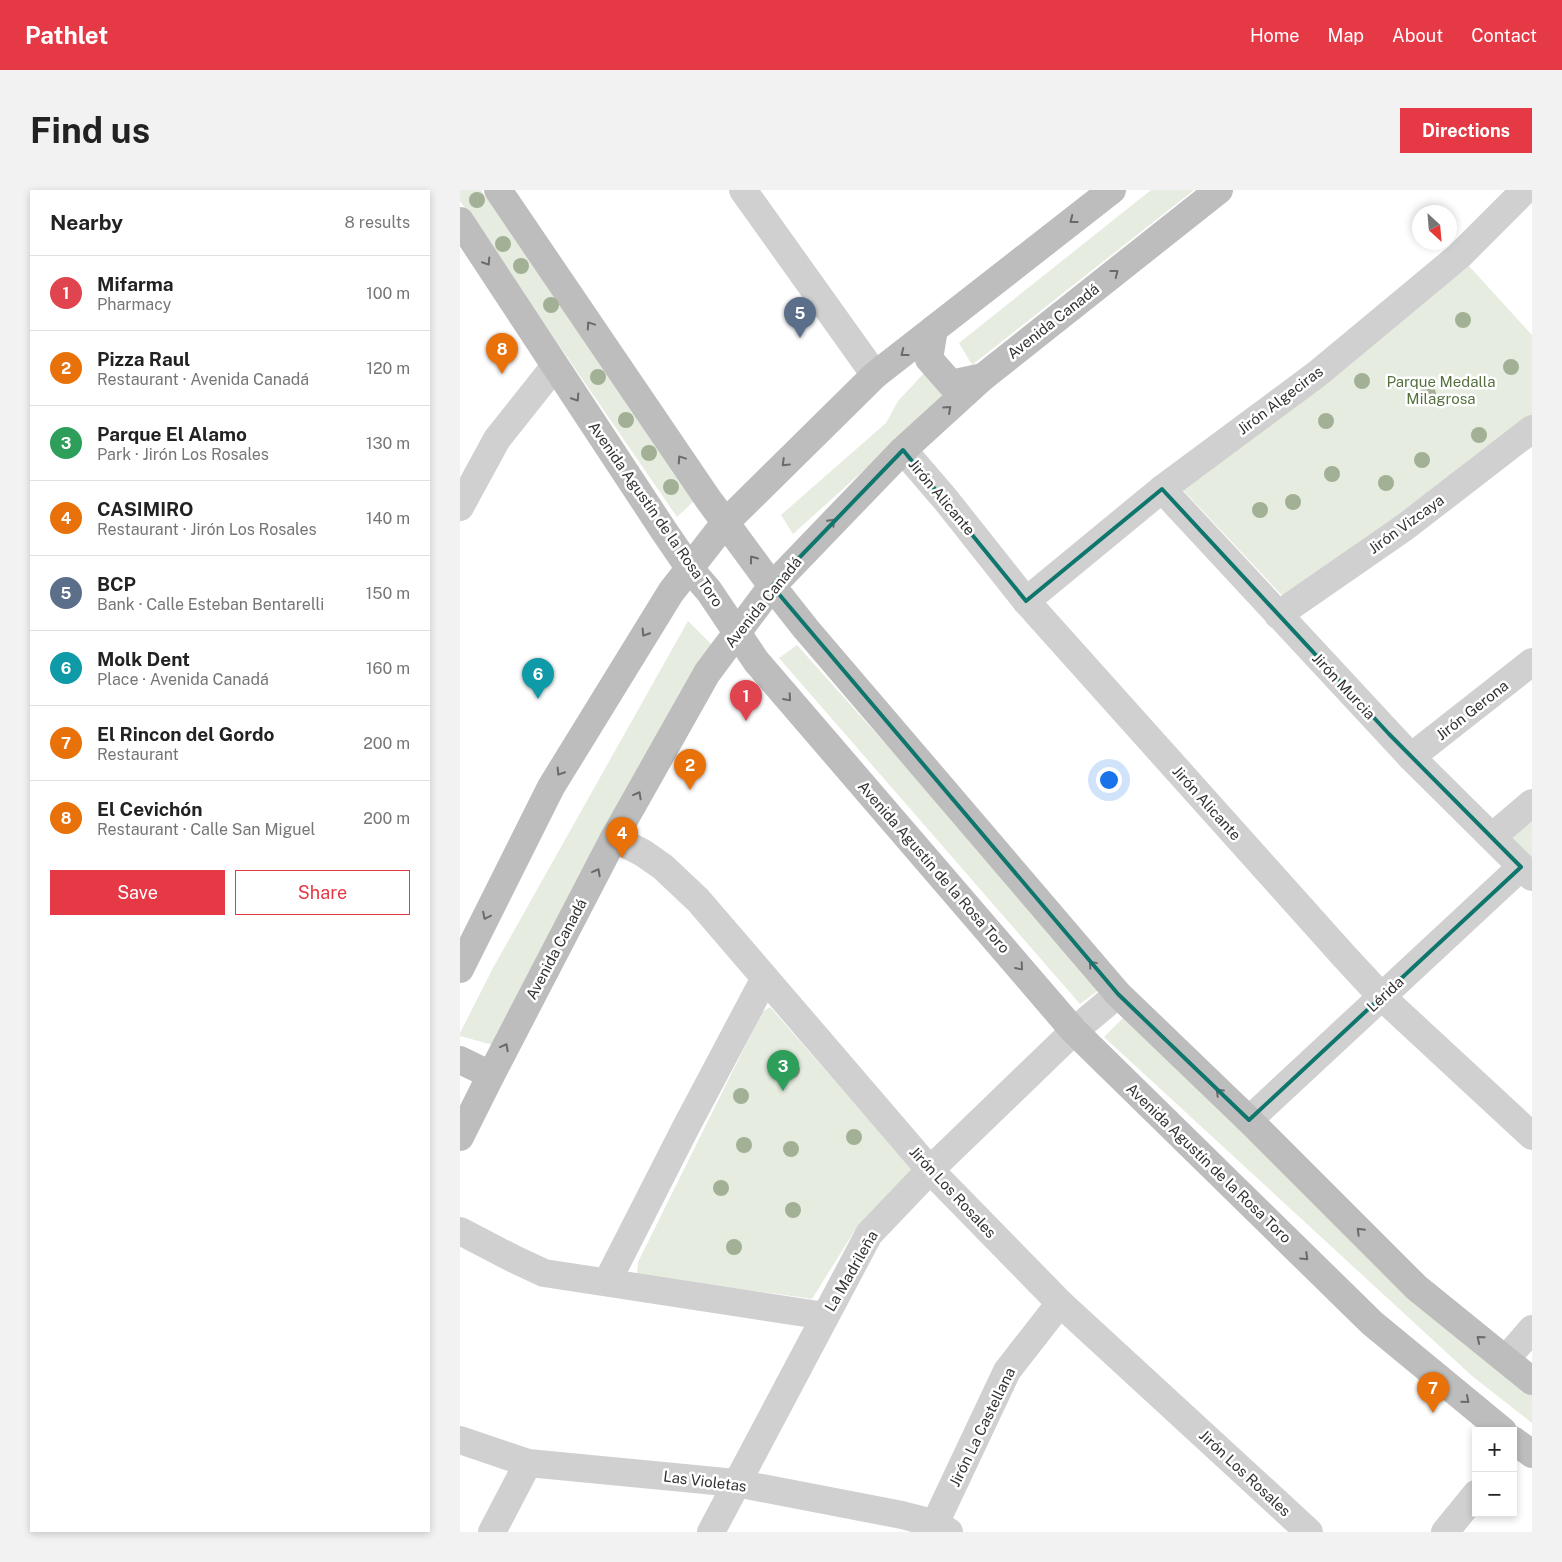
<!DOCTYPE html>
<meta charset="utf-8">
<style>
:root{--surface:#fff;--page:#f2f2f2;--text:#222;--muted:#767676;--line:#e0e0e0;--accent:#e63946}
body{margin:0;font-family:"Public Sans",sans-serif;background:var(--page);color:var(--text)}
.controls{position:absolute;right:15px;bottom:15px;display:grid;overflow:hidden;border-radius:0px;box-shadow:0 2px 8px #0003}
.controls button{width:45px;height:45px;display:grid;place-items:center;padding:0;border:0;border-bottom:1px solid var(--line);background:var(--surface);color:var(--text);font:25px sans-serif}
.compass{position:absolute;left:952px;top:15px;width:45px;height:45px;border-radius:50%;background:var(--surface);box-shadow:0 2px 8px #0003;rotate:154deg}
.you{position:absolute;left:648px;top:589px;width:18px;height:18px;margin:-12px;border:4px solid #fff;border-radius:50%;background:#1a73e8;box-shadow:0 0 0 8px #1a73e833}
.badge{display:grid;place-items:center;width:32px;height:32px;border-radius:50%;background:var(--accent);color:#fff;font-size:16px;font-weight:700}
.pin{position:absolute;translate:-50% -41px;filter:drop-shadow(0 1px 2px #0008)}
.pin::after{content:'';position:absolute;top:26px;width:18px;height:15px;background:inherit;clip-path:polygon(0 0,100% 0,50% 100%)}
.list{margin:0;padding:0;list-style:none}
h2{display:flex;justify-content:space-between;align-items:center;height:65px;margin:0;padding:0 20px;font-size:21px}
h2 small{font-size:16px;font-weight:400;color:var(--muted)}
.list li{display:grid;grid-template-columns:32px 1fr auto;gap:15px;align-items:center;box-sizing:border-box;height:75px;padding:0 20px;border-top:1px solid var(--line)}
.list b{display:block;font-size:19px;white-space:nowrap}
.list p{margin:0;font-size:16px;white-space:nowrap;color:var(--muted)}
.list em{font-size:16px;font-style:normal;color:var(--muted)}
.actions{display:flex;gap:10px;padding:15px 20px}
.actions a{flex:1;padding:11px 0;border:1px solid var(--accent);border-radius:0px;text-align:center;font-size:18px;color:var(--accent)}
.actions .main{background:var(--accent);color:#fff}
.map{position:relative;flex:none;width:1072px;height:1342px;overflow:hidden;border-radius:0px}
header{display:flex;align-items:center;gap:30px;box-sizing:border-box;height:70px;padding:0 25px;background:var(--accent);color:#fff}
header strong{font-size:24px}
nav{display:flex;gap:28px;margin-inline-start:auto;font-size:18px}
.intro{display:flex;align-items:center;justify-content:space-between;box-sizing:border-box;height:120px;padding:0 30px}
h1{margin:0;font-size:35px}
.button{padding:12px 22px;border-radius:0px;background:var(--accent);color:#fff;font-size:18px;font-weight:700}
main{display:flex;gap:30px;padding:0 30px}
aside{flex:1;background:var(--surface);border-radius:0px;box-shadow:0 2px 8px #0003}
.map>svg:first-child{display:block}
.green{fill:#e6ecdf}
.lines{fill:none;stroke-linecap:round;stroke-linejoin:round}
.street{stroke:#d0d0d0;stroke-width:28}
.secondary{stroke:#bdbdbd;stroke-width:28}
.tree{fill:#a2b095}
.oneway{stroke:#6a6a6a}
.marked{fill:none;stroke:#0f766e;stroke-width:4;stroke-linejoin:round}
.labels{text-anchor:middle;dominant-baseline:central;stroke-width:5;stroke-linejoin:round;paint-order:stroke}
.street-label{font-size:15px;fill:#333;stroke:#fff}
.park-label{font-size:15px;fill:#56703f;stroke:#fff}
</style>
<header>
<strong>Pathlet</strong>
<nav><a>Home</a><a>Map</a><a>About</a><a>Contact</a></nav>
</header>
<div class="intro"><h1>Find us</h1><a class="button">Directions</a></div>
<main>
<aside>
<h2>Nearby<small>8 results</small></h2>
<ul class="list">
<li><span class="badge" style="background:#e0444e">1</span><div><b>Mifarma</b><p>Pharmacy</p></div><em>100 m</em></li>
<li><span class="badge" style="background:#e8710a">2</span><div><b>Pizza Raul</b><p>Restaurant · Avenida Canadá</p></div><em>120 m</em></li>
<li><span class="badge" style="background:#2e9e5b">3</span><div><b>Parque El Alamo</b><p>Park · Jirón Los Rosales</p></div><em>130 m</em></li>
<li><span class="badge" style="background:#e8710a">4</span><div><b>CASIMIRO</b><p>Restaurant · Jirón Los Rosales</p></div><em>140 m</em></li>
<li><span class="badge" style="background:#5c6f8a">5</span><div><b>BCP</b><p>Bank · Calle Esteban Bentarelli</p></div><em>150 m</em></li>
<li><span class="badge" style="background:#0f9aa8">6</span><div><b>Molk Dent</b><p>Place · Avenida Canadá</p></div><em>160 m</em></li>
<li><span class="badge" style="background:#e8710a">7</span><div><b>El Rincon del Gordo</b><p>Restaurant</p></div><em>200 m</em></li>
<li><span class="badge" style="background:#e8710a">8</span><div><b>El Cevichón</b><p>Restaurant · Calle San Miguel</p></div><em>200 m</em></li>
</ul>
<div class="actions"><a class="main">Save</a><a>Share</a></div>
</aside>
<div class="map">
<svg width="1072" height="1342" viewBox="0 0 1072 1342">
<rect width="100%" height="100%" fill="#fff"/>
<g class="green">
<path d="M0 0H21L235 310 217 327 0 11Z"/>
<path d="M691 0H734L512 175 499 153Z"/>
<path d="M1009 76 1072 145V231L830 414 723 300Z"/>
<path d="M467 180 485 207 333 344 321 325 426 233 438 211Z"/>
<path d="M228 431 251 454 33 855 0 846V843L33 778Z"/>
<path d="M337 455 643 797 620 814 319 468Z"/>
<path d="M1072 625V677L1044 650Z"/>
<path d="M310 817 452 979 397 1037 352 1109 177 1084 178 1072 302 822Z"/>
<path d="M669 822 1072 1199V1233L1012 1186 644 847Z"/>
</g>
<g class="lines">
<g class="street">
<path d="M283 0 415 185"/>
<path d="M443 260 486 310 566 411 884 766 922 807 1072 946"/>
<path d="M702 299 951 567 1072 687"/>
<path d="M0 317 37 249 95 176"/>
<path d="M566 411 702 299 857 184 999 66 1065 0"/>
<path d="M818 425 945 337 1072 239"/>
<path d="M951 567 1072 472"/>
<path d="M1032 647 1072 613"/>
<path d="M154 648 183 663 203 677 238 710 470 980 600 1113 849 1342"/>
<path d="M789 930 1061 677"/>
<path d="M0 1041 54 1069 84 1083 365 1126"/>
<path d="M147 1092 226 937 305 788"/>
<path d="M1046 1169 1072 1139"/>
<path d="M0 1250 68 1273 276 1293 442 1325 476 1334 489 1342"/>
<path d="M32 1342 68 1273"/>
<path d="M251 1342 409 1044 470 980 614 841 658 804"/>
<path d="M471 1342 547 1181 600 1113"/>
<path d="M985 1342 1016 1304"/>
</g>
<g class="secondary">
<path d="M38 0 248 309 312 396 346 439 658 804 789 930 957 1098 1072 1191"/>
<path d="M0 31 204 341 230 379 249 401 296 471 614 841 912 1133 1043 1241"/>
<path d="M474 139 469 169 491 194 523 187"/>
<path d="M0 779 91 597 211 402 265 333 415 185 652 0"/>
<path d="M0 870 31 885"/>
<path d="M0 947 31 885 154 648 247 483 312 396 443 260 523 187 759 0"/>
<path d="M1053 1250 1072 1264"/>
</g>
</g>
<g class="tree">
<circle cx="17" cy="10" r="8"/>
<circle cx="43" cy="54" r="8"/>
<circle cx="61" cy="76" r="8"/>
<circle cx="91" cy="115" r="8"/>
<circle cx="1003" cy="130" r="8"/>
<circle cx="1051" cy="177" r="8"/>
<circle cx="138" cy="187" r="8"/>
<circle cx="902" cy="191" r="8"/>
<circle cx="968" cy="204" r="8"/>
<circle cx="166" cy="230" r="8"/>
<circle cx="866" cy="231" r="8"/>
<circle cx="1019" cy="245" r="8"/>
<circle cx="189" cy="263" r="8"/>
<circle cx="962" cy="270" r="8"/>
<circle cx="872" cy="284" r="8"/>
<circle cx="926" cy="293" r="8"/>
<circle cx="211" cy="297" r="8"/>
<circle cx="833" cy="312" r="8"/>
<circle cx="800" cy="320" r="8"/>
<circle cx="332" cy="880" r="8"/>
<circle cx="281" cy="906" r="8"/>
<circle cx="394" cy="947" r="8"/>
<circle cx="284" cy="955" r="8"/>
<circle cx="331" cy="959" r="8"/>
<circle cx="261" cy="998" r="8"/>
<circle cx="333" cy="1020" r="8"/>
<circle cx="274" cy="1057" r="8"/>
</g>
<defs><path id="oneway-chevron" d="M-2-3.5L2.5 0L-2 3.5" fill="none" stroke-width="1.6" stroke-linecap="round" stroke-linejoin="round" transform="scale(1.25)"/></defs>
<g class="oneway">
<use href="#oneway-chevron" transform="translate(613 30) rotate(142)"/>
<use href="#oneway-chevron" transform="translate(27 72) rotate(57)"/>
<use href="#oneway-chevron" transform="translate(655 83) rotate(-38)"/>
<use href="#oneway-chevron" transform="translate(130 135) rotate(-124)"/>
<use href="#oneway-chevron" transform="translate(444 163) rotate(142)"/>
<use href="#oneway-chevron" transform="translate(116 208) rotate(57)"/>
<use href="#oneway-chevron" transform="translate(488 219) rotate(-42)"/>
<use href="#oneway-chevron" transform="translate(221 269) rotate(-124)"/>
<use href="#oneway-chevron" transform="translate(325 273) rotate(136)"/>
<use href="#oneway-chevron" transform="translate(372 332) rotate(-46)"/>
<use href="#oneway-chevron" transform="translate(293 369) rotate(-126)"/>
<use href="#oneway-chevron" transform="translate(185 443) rotate(122)"/>
<use href="#oneway-chevron" transform="translate(328 508) rotate(49)"/>
<use href="#oneway-chevron" transform="translate(100 582) rotate(122)"/>
<use href="#oneway-chevron" transform="translate(178 605) rotate(-61)"/>
<use href="#oneway-chevron" transform="translate(137 682) rotate(-62)"/>
<use href="#oneway-chevron" transform="translate(26 726) rotate(116)"/>
<use href="#oneway-chevron" transform="translate(632 774) rotate(-130)"/>
<use href="#oneway-chevron" transform="translate(560 777) rotate(49)"/>
<use href="#oneway-chevron" transform="translate(45 857) rotate(-62)"/>
<use href="#oneway-chevron" transform="translate(759 902) rotate(-136)"/>
<use href="#oneway-chevron" transform="translate(900 1041) rotate(-135)"/>
<use href="#oneway-chevron" transform="translate(845 1067) rotate(44)"/>
<use href="#oneway-chevron" transform="translate(1020 1149) rotate(-141)"/>
<use href="#oneway-chevron" transform="translate(1006 1210) rotate(40)"/>
</g>
<path class="marked" d="M443 260 566 411 702 299 929 544 1061 677 789 930 658 804 312 396Z"/>
<g class="labels">
<g class="street-label">
<text transform="translate(593 131) rotate(-38)">Avenida Canadá</text>
<text transform="translate(820 210) rotate(-37)">Jirón Algeciras</text>
<text transform="translate(482 307) rotate(50)">Jirón Alicante</text>
<text transform="translate(196 324) rotate(55)">Avenida Agustín de la Rosa Toro</text>
<text transform="translate(946 334) rotate(-36)">Jirón Vizcaya</text>
<text transform="translate(303 412) rotate(-51)">Avenida Canadá</text>
<text transform="translate(884 496) rotate(47)">Jirón Murcia</text>
<text transform="translate(1012 520) rotate(-38)">Jirón Gerona</text>
<text transform="translate(747 613) rotate(48)">Jirón Alicante</text>
<text transform="translate(474 677) rotate(49)">Avenida Agustín de la Rosa Toro</text>
<text transform="translate(96 759) rotate(-62)">Avenida Canadá</text>
<text transform="translate(925 804) rotate(-43)">Lérida</text>
<text transform="translate(749 973) rotate(44)">Avenida Agustín de la Rosa Toro</text>
<text transform="translate(493 1002) rotate(47)">Jirón Los Rosales</text>
<text transform="translate(391 1081) rotate(-60)">La Madrileña</text>
<text transform="translate(522 1237) rotate(-64)">Jirón La Castellana</text>
<text transform="translate(785 1283) rotate(43)">Jirón Los Rosales</text>
<text transform="translate(245 1291) rotate(7)">Las Violetas</text>
</g>
<g class="park-label">
<text x="981" y="191">Parque Medalla<tspan x="981" dy="17">Milagrosa</tspan></text>
</g>
</g>
</svg>
<div class="controls">
<button>+</button>
<button>−</button>
</div>
<svg class="compass" viewBox="-18 -18 36 36"><path d="M0-13l5 13h-10z" fill="#e53935"/><path d="M0 13l5-13h-10z" fill="#767676"/></svg>
<div class="you"></div>
<div class="pin badge" style="left:286px;top:531px;background:#e0444e">1</div>
<div class="pin badge" style="left:230px;top:600px;background:#e8710a">2</div>
<div class="pin badge" style="left:323px;top:901px;background:#2e9e5b">3</div>
<div class="pin badge" style="left:162px;top:668px;background:#e8710a">4</div>
<div class="pin badge" style="left:340px;top:148px;background:#5c6f8a">5</div>
<div class="pin badge" style="left:78px;top:509px;background:#0f9aa8">6</div>
<div class="pin badge" style="left:973px;top:1223px;background:#e8710a">7</div>
<div class="pin badge" style="left:42px;top:184px;background:#e8710a">8</div>
</div>
</main>
